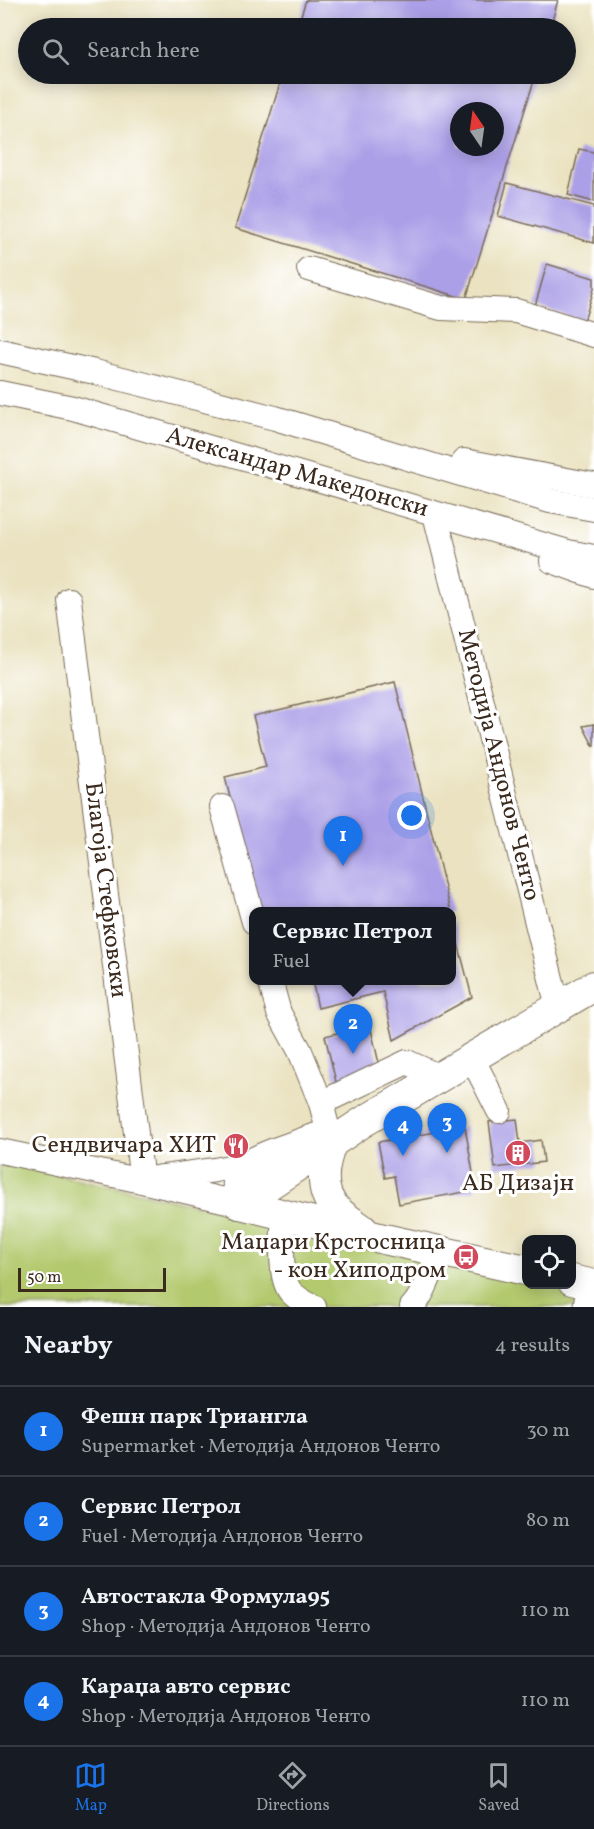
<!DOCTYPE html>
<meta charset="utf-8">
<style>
:root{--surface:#171b24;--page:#242831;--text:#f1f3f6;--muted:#9ea1a6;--line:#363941;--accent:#1a73e8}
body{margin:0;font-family:Vollkorn,serif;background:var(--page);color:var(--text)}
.controls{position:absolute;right:18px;bottom:18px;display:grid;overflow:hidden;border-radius:12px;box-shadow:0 3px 15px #0003}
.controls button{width:54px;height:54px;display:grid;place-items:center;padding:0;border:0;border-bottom:2px solid var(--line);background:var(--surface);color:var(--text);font:30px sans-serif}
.compass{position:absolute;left:450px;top:102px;width:54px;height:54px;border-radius:50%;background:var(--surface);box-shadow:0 3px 15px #0003;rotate:347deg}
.scale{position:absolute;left:18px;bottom:15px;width:148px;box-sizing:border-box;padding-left:6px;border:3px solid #3b2a1e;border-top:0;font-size:16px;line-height:21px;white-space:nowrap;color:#3b2a1e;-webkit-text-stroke:4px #fff;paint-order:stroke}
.you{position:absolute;left:412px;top:816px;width:21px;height:21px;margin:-15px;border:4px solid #fff;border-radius:50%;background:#1a73e8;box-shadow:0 0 0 9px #1a73e833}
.badge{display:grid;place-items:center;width:39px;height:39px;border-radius:50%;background:var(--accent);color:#fff;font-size:20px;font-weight:700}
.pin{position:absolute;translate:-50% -50px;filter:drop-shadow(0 2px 3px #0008)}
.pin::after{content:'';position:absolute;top:32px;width:21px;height:18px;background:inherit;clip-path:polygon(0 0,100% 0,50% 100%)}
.popup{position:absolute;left:249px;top:907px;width:207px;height:78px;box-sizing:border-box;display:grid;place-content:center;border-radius:12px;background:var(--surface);filter:drop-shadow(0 2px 4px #0005);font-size:20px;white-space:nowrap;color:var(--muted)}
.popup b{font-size:22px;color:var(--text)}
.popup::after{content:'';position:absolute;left:50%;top:100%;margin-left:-12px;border:12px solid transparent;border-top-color:var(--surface)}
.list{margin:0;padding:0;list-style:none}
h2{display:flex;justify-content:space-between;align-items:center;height:78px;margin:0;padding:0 24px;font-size:26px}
h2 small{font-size:20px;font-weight:400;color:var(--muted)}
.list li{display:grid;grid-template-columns:39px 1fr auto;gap:18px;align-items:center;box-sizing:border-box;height:90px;padding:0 24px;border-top:2px solid var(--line)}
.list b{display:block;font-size:22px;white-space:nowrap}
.list p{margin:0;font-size:20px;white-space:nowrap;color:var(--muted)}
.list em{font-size:20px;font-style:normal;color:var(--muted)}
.icon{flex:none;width:33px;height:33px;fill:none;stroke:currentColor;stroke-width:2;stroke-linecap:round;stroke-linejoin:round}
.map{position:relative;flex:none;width:594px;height:1307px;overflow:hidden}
.search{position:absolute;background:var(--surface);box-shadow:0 3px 15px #0003;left:18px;right:18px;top:18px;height:66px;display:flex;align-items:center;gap:15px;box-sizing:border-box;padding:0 21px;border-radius:33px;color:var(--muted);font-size:22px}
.sheet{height:438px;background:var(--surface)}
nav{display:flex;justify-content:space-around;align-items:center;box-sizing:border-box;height:84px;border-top:2px solid var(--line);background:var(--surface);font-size:16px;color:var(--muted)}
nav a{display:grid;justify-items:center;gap:3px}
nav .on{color:var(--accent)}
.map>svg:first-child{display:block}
.green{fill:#b3c96e;stroke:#777a46;stroke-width:1.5}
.building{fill:#ab9fe7;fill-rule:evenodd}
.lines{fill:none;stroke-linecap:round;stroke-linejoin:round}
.minor-casing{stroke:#786a57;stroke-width:26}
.major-casing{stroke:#786a57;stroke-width:32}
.minor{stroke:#fff;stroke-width:24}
.major{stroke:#fff;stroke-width:30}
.labels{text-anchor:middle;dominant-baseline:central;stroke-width:6;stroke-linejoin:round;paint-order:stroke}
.street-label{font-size:24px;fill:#3b2a1e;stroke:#fff}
.poi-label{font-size:24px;fill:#3b2a1e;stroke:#fff;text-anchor:end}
</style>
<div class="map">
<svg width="594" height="1307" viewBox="0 0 594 1307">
<rect width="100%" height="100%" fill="#fff"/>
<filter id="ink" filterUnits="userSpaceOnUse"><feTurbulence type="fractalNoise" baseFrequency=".0167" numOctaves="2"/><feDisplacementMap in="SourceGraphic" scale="12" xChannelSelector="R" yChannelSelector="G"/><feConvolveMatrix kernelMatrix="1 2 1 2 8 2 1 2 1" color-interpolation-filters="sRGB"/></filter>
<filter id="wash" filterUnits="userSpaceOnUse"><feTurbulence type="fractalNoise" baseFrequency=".008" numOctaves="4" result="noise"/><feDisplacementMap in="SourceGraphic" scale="24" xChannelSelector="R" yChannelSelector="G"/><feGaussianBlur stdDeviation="1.35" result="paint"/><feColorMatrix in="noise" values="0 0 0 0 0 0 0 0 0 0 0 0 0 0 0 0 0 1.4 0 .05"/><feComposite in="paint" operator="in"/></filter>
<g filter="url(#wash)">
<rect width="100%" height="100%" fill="#eae2c0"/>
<path class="green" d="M0 1162 526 1277V1284L559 1285 594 1307H0Z"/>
<g id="blocks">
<g class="building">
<path d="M306 0H558L550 28H297Z"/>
<path d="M283 74H536L466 299 235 228ZM459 111H495V147H459Z"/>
<path d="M579 149 594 152V202L568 195Z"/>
<path d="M507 183 594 206V243L498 216Z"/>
<path d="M547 264 594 278V289L584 321 535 306Z"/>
<path d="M395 682 451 912H258L225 777 266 767 253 716Z"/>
<path d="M594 724V747L583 726Z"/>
<path d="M452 920 472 997 394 1040 383 992 318 1008 312 980H452Z"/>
<path d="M370 1025 381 1072 336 1082 325 1036Z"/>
<path d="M517 1119 520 1143 541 1140 544 1162 495 1168 489 1122Z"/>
<path d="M465 1127 476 1190 399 1204 394 1176 385 1178 378 1142Z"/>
</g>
</g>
</g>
<g filter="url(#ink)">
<use href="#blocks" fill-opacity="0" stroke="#786a57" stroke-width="1.5"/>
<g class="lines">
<g class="minor-casing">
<g id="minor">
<path d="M309 269 441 308 516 311 594 335"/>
<path d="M0 351 95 372 275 418 550 501 594 509"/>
<path d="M0 393 73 408 568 552 594 557"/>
<path d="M464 461 594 485"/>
<path d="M437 522 558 1007"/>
<path d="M552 561 594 576"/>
<path d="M69 600 142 1181"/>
<path d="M222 807 254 922"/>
<path d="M270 980 279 1013 300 1051 321 1103 329 1134"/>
<path d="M472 1058 499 1111"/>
<path d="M321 1103 407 1062 440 1077"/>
<path d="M0 1151 142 1181 240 1204"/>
<path d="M156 1178 215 1170 253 1162"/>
<path d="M284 1215C283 1235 278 1275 290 1291 297 1299 305 1303 314 1307"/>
<path d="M412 1307C424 1295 433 1267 439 1251"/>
<path d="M585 1307 590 1284"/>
</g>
</g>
<g class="major-casing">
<g id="major">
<path d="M332 1142C323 1164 318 1191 336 1209 344 1217 354 1223 363 1230"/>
<path d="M240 1204 363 1122 594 986"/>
<path d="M240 1204 384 1239 526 1270"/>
<path d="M240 1204C239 1194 235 1181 241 1172 252 1158 299 1145 317 1138"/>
<path d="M572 1280 594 1285"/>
</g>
</g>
<use href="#minor" class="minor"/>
<use href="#major" class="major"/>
</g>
</g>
<defs>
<g id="restaurant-disc" transform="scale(1.35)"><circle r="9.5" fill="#d1495b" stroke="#fff"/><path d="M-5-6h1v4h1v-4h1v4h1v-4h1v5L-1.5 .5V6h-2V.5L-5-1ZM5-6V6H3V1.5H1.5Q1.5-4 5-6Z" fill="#fff"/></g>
<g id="building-disc" transform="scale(1.35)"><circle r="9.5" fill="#d1495b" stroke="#fff"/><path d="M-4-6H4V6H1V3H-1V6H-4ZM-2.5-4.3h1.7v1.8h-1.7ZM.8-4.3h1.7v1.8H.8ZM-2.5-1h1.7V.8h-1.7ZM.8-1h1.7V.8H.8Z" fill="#fff"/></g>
<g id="bus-disc" transform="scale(1.35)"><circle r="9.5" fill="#d1495b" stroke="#fff"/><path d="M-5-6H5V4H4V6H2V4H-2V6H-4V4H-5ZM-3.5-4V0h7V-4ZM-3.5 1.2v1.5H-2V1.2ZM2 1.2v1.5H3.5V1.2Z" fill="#fff"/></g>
</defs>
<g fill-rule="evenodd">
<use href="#restaurant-disc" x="236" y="1146"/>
<use href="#building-disc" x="518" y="1153"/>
<use href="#bus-disc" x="466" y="1257"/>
</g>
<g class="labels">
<g class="street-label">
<text transform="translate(297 473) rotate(16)">Александар Македонски</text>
<text transform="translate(498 765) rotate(76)">Методија Андонов Ченто</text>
<text transform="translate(105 890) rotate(83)">Благоја Стефковски</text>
</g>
<g class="poi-label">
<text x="216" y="1146">Сендвичара ХИТ</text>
<text x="518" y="1184" text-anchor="middle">АБ Дизајн</text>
<text x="446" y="1243">Маџари Крстосница<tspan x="446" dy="28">- кон Хиподром</tspan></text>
</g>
</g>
</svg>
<div class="controls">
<button><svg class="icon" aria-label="locate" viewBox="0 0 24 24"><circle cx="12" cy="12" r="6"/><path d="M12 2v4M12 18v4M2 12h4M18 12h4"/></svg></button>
</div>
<svg class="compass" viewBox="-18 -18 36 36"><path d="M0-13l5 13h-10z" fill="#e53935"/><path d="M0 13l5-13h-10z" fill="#9ea1a6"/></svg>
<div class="scale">50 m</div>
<div class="you"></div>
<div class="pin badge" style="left:343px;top:866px">1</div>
<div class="pin badge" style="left:353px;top:1054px">2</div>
<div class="popup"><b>Сервис Петрол</b>Fuel</div>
<div class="pin badge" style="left:447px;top:1153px">3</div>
<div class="pin badge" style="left:403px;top:1156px">4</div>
<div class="search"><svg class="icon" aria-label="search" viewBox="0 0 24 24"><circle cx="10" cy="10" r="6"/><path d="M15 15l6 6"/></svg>Search here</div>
</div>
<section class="sheet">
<h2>Nearby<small>4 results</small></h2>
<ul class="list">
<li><span class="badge">1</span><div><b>Фешн парк Триангла</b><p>Supermarket · Методија Андонов Ченто</p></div><em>30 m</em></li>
<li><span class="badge">2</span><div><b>Сервис Петрол</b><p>Fuel · Методија Андонов Ченто</p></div><em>80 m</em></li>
<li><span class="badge">3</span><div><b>Автостакла Формула95</b><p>Shop · Методија Андонов Ченто</p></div><em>110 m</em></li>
<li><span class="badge">4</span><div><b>Караџа авто сервис</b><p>Shop · Методија Андонов Ченто</p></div><em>110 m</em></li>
</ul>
</section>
<nav>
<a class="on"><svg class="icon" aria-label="map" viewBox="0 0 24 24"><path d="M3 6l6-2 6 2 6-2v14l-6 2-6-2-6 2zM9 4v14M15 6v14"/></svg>Map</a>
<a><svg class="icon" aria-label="directions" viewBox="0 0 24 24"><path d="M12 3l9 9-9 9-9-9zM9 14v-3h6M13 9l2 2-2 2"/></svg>Directions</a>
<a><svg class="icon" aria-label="saved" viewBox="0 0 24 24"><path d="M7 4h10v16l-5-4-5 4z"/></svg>Saved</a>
</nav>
